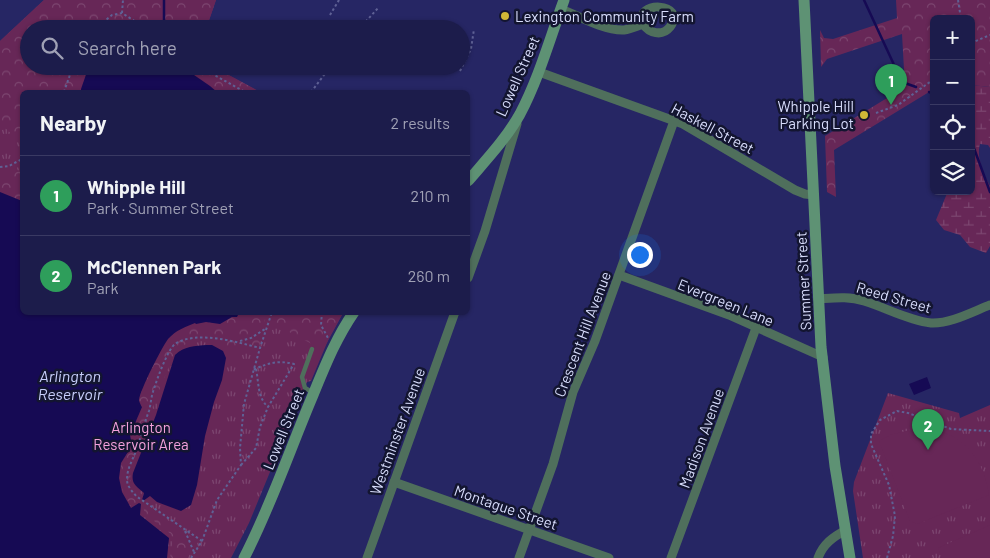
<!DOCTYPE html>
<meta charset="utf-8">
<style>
:root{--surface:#1c1c4b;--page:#252552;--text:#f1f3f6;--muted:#a0a1b5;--line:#3a3a63;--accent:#d0b836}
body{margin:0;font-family:Barlow,sans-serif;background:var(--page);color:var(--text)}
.controls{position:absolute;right:15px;top:15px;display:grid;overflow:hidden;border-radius:8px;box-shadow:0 1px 4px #0004}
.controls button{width:45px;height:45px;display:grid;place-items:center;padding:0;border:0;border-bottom:1px solid var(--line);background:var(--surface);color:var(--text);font:25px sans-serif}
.you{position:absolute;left:639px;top:254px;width:18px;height:18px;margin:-12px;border:4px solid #fff;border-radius:50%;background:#1a73e8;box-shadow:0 0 0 8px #1a73e833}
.badge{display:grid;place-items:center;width:32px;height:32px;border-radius:50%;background:var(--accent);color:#fff;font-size:16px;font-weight:700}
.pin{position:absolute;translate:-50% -41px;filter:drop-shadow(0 1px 2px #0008)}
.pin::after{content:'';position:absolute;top:26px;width:18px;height:15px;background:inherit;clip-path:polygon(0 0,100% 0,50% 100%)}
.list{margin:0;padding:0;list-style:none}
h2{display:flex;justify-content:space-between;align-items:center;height:65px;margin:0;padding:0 20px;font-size:21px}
h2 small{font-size:16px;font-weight:400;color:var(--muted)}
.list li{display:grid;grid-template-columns:32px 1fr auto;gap:15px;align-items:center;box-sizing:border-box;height:80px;padding:0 20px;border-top:1px solid var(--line)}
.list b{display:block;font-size:19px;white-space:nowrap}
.list p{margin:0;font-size:16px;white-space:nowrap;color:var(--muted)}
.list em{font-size:16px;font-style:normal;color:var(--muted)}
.icon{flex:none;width:28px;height:28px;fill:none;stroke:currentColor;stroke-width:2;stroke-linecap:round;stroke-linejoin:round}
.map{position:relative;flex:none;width:990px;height:558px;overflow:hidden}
.search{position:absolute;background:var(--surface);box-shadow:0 1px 4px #0004;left:20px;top:20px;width:450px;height:55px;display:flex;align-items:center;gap:12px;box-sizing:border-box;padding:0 18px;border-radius:28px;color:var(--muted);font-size:19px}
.panel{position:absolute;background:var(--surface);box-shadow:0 1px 4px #0004;left:20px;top:90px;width:450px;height:225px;border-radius:8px}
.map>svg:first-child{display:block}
.grass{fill:url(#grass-tufts)}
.forest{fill:url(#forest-crowns)}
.wetland{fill:url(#wetland-marsh)}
.pitch{fill:#672757}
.water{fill:#160a54}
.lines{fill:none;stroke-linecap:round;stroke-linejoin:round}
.stream{stroke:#160a54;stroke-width:2.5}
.path{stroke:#5f6195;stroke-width:2;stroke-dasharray:2.5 2.5;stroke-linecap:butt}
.lane{stroke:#4f6f5c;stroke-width:4.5}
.street{stroke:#4f6f5c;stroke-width:9}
.secondary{stroke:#5e9274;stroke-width:11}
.poi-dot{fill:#d0b836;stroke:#131530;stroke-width:2}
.labels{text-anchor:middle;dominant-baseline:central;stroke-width:5;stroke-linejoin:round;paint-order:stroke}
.poi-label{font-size:15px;fill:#d8ddfc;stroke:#131530;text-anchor:start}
.street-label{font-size:15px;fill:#d8ddfc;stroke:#131530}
.park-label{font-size:15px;fill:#f4a1dc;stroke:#131530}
.water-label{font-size:16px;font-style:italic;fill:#c8cffb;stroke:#131530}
</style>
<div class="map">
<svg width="990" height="558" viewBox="0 0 990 558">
<defs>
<pattern id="grass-tufts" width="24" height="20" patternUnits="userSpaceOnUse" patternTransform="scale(1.25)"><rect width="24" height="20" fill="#672757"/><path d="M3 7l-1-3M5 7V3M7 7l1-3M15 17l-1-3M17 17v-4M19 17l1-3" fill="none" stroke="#7c4670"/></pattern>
<pattern id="forest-crowns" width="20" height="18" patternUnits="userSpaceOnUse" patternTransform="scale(1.25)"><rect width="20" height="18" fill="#672757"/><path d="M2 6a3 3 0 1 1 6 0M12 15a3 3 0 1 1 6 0" fill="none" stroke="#7c4670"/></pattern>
<pattern id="wetland-marsh" width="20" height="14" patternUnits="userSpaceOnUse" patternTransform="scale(1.25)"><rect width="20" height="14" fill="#672757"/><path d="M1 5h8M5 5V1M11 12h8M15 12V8" fill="none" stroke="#7c4670"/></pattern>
</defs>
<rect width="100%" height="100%" fill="#262664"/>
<g class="grass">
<path d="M44 0H216L206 29H29V66H212L260 92H22V312L343 313 329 338 311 381 307 382 249 523 231 558H0V41Z"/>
<path d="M888 393 959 413 960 418 990 405V558H863L853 491 854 482Z"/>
</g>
<g class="forest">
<path d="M44 0H216L206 29H29V66H89L81 89V92H22V144L0 123V41Z"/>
<path d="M896 0H990V87L971 85V19H934V89L834 150 836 197 827 192 825 136 905 87 902 34 827 59 821 67 820 30 824 38 833 39 897 18Z"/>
<path d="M181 66H212L260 92H221Z"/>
<path d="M22 170V202L0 192V172Z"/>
<path d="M239 313H343L323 350 265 319 258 352C253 351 247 348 243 348 239 348 235 350 231 349 226 348 223 343 218 341 200 333 181 343 172 359 164 379 125 470 131 485 133 490 139 492 143 495L141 501 133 506 125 498 119 478 121 463 128 452 129 435 142 407C141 406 139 401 139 400 140 390 162 346 168 339 176 330 185 327 195 323L197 324C209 321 221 324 232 317H237Z"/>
<path d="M143 506 176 525 198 542 187 558H170L172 544 171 534 145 514Z"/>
</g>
<path class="wetland" d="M971 85 990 87V148L988 145 980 144C976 157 984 175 990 186V246L986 253 970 247 960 235 944 230 936 220 948 191H971Z"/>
<g class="pitch">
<path d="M914 429C926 430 939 430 949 435 973 445 986 471 989 495L917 524 910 521 879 441 890 435Z"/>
<path d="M990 525V558H942L938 548Z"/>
</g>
<g class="water">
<path d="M89 66H181L210 86 217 92H81V89Z"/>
<path d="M0 192 22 201V312L239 313 237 317H232L220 324 206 322 196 324 195 323C185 327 176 330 168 339 162 347 140 390 139 400 139 401 141 406 142 407L130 435 131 440 128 452 121 463 119 478 122 492 131 508 139 503 141 504 140 515 169 538 167 558H0Z"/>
<path d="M207 345H212L223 351 226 358 222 380 214 402 205 436 197 485 191 505 181 511 157 502 150 496 143 501 142 500 144 493C136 486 131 484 133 473L156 415 175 355C184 346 195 346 207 345Z"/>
<path d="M927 377 931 388 914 395 909 384Z"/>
</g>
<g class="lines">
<g class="stream">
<path d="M164 0V29"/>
<path d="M864 0 902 82 916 87"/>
<path d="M929 92 934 94"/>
<path d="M971 140 990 192"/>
</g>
<g class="path">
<path d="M958 0 961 19"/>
<path d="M122 13 123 0"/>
<path d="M330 15 339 0"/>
<path d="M95 29 112 15 122 13 147 29"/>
<path d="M359 29 379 7"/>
<path d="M971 43 990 35"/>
<path d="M198 66 245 92"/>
<path d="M460 71 471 49 474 29"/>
<path d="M64 92 73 66"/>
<path d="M311 92 331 66"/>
<path d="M876 113 898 105 934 79"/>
<path d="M0 167 9 166 22 159"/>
<path d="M322 312 321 325 328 338"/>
<path d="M240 341 251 338 265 329"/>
<path d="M256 369C259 382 257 397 268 407"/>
<path d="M241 465 256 448 260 427 268 407 294 364C279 360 267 363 253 370"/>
<path d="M185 531 194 552"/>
<path d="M202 541 136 496C132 491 127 486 127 480 127 471 130 465 133 458 140 443 143 426 149 411 151 404 151 396 154 389 157 379 168 349 175 344 196 330 237 342 260 348L272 312"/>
<path d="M191 558 202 541 217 500 241 465 240 448 244 404 260 348"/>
<path d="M887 558 893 536 895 516 889 485 871 444V434L880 420 897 411 908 413 951 429 990 431"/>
</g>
<path class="lane" d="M312 349 302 377 305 388 312 392"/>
<g class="street">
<path d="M561 9C578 16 605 31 624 30 631 29 637 26 643 24 633 0 688 2 670 27 662 37 649 33 643 24"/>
<path d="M539 72 683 124 795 190 805 194 814 195"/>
<path d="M619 275 729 315 823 357"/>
<path d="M468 278 485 231 517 124"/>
<path d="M818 299C834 298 849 296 864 301 887 308 907 320 931 323 950 324 972 312 990 305"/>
<path d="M394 482 609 558"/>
<path d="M367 558 455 312"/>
<path d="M519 558 553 464 573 392 595 341 674 121"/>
<path d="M671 558 756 328"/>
<path d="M818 558C823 544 833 537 846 530"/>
</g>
<g class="secondary">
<path d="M804 0 821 347 835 466 850 558"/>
<path d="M468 181C486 160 506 139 520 114 539 78 550 38 564 0"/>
<path d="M244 558C271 506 290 449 313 395 325 366 336 338 354 312"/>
</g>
</g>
<g class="poi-dot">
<circle cx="505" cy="16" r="5"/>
<circle cx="864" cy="115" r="5"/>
</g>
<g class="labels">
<g class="poi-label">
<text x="515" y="16">Lexington Community Farm</text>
<text x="854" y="106" text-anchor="end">Whipple Hill<tspan x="854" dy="17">Parking Lot</tspan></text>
</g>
<g class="street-label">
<text transform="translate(517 76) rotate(-66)">Lowell Street</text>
<text transform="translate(713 128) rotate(28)">Haskell Street</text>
<text transform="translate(803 281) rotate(-93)">Summer Street</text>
<text transform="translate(894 297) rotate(16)">Reed Street</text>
<text transform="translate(726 302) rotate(22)">Evergreen Lane</text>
<text transform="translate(582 334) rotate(-69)">Crescent Hill Avenue</text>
<text transform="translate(283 429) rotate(-68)">Lowell Street</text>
<text transform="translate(397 431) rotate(-70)">Westminster Avenue</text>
<text transform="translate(701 438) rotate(-70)">Madison Avenue</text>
<text transform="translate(506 507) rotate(19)">Montague Street</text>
</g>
<g class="park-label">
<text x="141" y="427">Arlington<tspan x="141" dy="17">Reservoir Area</tspan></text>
</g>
<g class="water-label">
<text x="70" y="375">Arlington<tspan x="70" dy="18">Reservoir</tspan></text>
</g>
</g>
</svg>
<div class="controls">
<button>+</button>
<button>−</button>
<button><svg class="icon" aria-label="locate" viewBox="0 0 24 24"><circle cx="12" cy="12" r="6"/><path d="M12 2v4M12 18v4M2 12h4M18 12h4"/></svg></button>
<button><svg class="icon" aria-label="layers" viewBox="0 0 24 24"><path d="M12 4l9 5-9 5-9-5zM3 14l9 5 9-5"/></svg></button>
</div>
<div class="you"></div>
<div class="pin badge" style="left:891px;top:105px;background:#2e9e5b">1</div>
<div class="pin badge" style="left:928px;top:450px;background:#2e9e5b">2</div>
<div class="search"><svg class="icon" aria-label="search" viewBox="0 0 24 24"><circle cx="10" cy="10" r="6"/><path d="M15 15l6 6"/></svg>Search here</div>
<section class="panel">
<h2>Nearby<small>2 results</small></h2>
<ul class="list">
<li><span class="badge" style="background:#2e9e5b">1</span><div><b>Whipple Hill</b><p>Park · Summer Street</p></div><em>210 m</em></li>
<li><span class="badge" style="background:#2e9e5b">2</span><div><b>McClennen Park</b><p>Park</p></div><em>260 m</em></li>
</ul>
</section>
</div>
